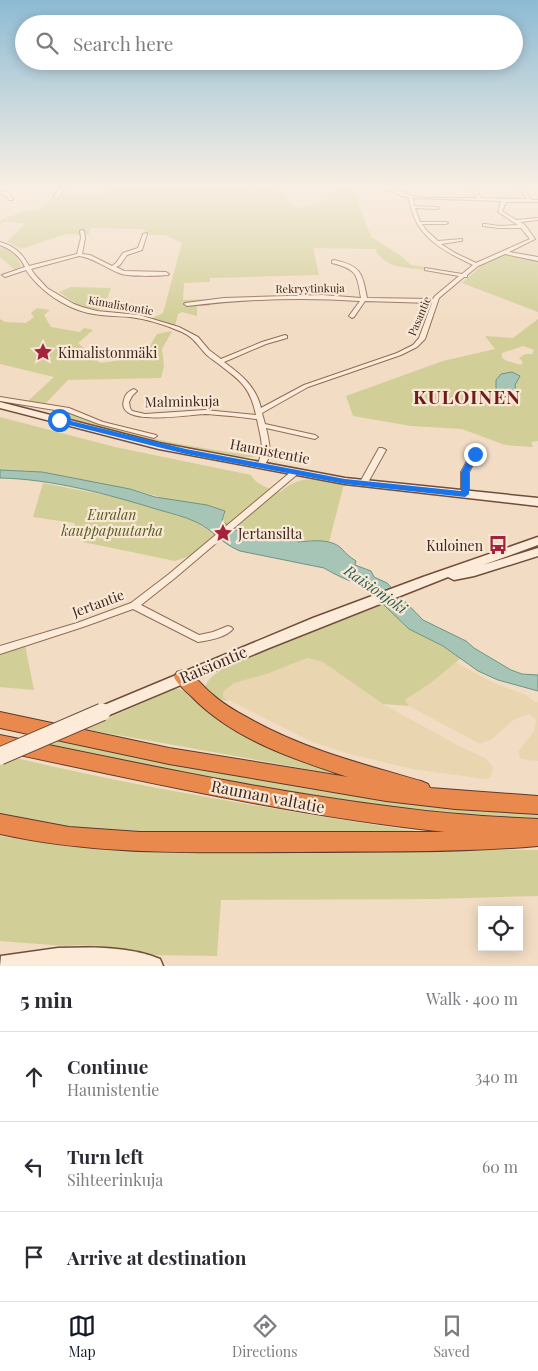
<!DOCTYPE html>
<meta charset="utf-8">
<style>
:root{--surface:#fff;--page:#f2f2f3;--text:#2b2b33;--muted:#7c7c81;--line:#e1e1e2;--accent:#111827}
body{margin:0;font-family:"Playfair Display",serif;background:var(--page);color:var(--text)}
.controls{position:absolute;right:15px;bottom:15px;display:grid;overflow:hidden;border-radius:0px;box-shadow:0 2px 12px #0003}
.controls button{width:45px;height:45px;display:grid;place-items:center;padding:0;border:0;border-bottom:1px solid var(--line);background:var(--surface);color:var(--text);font:25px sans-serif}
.stop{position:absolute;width:15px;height:15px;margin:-11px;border:4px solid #1a73e8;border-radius:50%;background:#fff}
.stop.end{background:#1a73e8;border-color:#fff;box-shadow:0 1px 5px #0008}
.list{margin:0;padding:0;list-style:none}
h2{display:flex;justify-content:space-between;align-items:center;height:65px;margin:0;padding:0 20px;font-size:21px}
h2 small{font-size:16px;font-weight:400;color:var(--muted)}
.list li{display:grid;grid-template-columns:32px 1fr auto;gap:15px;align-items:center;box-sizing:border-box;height:90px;padding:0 20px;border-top:1px solid var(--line)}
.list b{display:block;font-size:19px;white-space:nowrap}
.list p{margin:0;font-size:16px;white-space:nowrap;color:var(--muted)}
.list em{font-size:16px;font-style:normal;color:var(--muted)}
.icon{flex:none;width:28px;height:28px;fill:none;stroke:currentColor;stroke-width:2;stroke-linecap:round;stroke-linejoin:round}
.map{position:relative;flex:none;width:538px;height:966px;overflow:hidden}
.search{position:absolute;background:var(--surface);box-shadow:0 2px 12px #0003;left:15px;right:15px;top:15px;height:55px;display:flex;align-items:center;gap:12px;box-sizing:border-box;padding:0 18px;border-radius:28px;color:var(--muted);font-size:19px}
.sheet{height:335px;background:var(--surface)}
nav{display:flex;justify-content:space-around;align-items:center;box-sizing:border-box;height:70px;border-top:1px solid var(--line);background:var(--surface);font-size:14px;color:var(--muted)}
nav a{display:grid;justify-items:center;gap:2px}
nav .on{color:var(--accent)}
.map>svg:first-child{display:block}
.farmland{fill:#e9d6b1}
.green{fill:#d2ce97;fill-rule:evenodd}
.water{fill:#a6c5b7;stroke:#6c9583}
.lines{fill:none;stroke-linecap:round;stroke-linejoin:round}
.street-casing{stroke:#8f6c58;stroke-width:2}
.secondary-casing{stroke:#714d3b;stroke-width:3}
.highway-casing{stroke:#5d3a2d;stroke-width:2}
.street{fill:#fcebd9;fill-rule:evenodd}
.secondary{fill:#fcebd9;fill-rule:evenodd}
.highway{fill:#e9894e;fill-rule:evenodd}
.secondary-bridge-casing{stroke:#714d3b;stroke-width:19;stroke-linecap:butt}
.secondary-bridge{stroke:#fcebd9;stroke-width:17}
.route{fill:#1a73e8}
.labels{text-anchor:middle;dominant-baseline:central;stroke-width:4.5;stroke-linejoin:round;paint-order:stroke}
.far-street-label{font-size:11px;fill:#3e271e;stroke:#f9e8d5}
.poi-label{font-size:14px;fill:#3e271e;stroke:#f9e8d5;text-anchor:start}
.street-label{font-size:14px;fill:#3e271e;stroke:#f9e8d5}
.park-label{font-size:14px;font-style:italic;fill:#585c22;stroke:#f9e8d5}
.water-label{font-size:15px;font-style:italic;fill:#2c5f52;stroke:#f9e8d5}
.near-street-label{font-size:16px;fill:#3e271e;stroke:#f9e8d5}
.district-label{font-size:19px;font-weight:bold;letter-spacing:1px;fill:#6f1b19;stroke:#f9e8d5}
</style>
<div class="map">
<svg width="538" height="966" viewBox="0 0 538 966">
<rect width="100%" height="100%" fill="#f2dcc4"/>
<g class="farmland">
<path d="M307 658 323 662 383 704 459 746 485 758 493 767 491 777 485 779 412 769 346 753 312 742 223 697V692L234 683 267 674Z"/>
<path d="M455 662 492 682 528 696 535 702H538V761L521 759 518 752 534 731 536 720 529 714 515 719 492 739 480 744 409 706 405 700 432 682Z"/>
</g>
<g class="green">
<path d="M127 185H253L255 187 267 185 287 196 288 202 296 208C306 206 315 204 324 200 337 192 335 187 353 187L371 237 400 255 411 265 425 267 423 270C404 267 384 268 375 249L313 248 319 275 210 278V282L184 283 183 300 210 299V306H197V316L182 312 178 314 175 326 153 318 163 313 182 243 165 235H148L149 233 141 229 91 228 88 235 66 234 21 249 7 242 25 223 3 222 0 226V220L26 211 39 210 52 197 64 195 102 196 108 188Z"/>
<path d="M2 246 15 254 21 266 15 270 0 257V249Z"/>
<path d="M505 253 538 260V312L462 283 482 265Z"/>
<path d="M71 287 111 288 105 304 98 310 78 305 59 292Z"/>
<path d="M37 308 50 310 44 315 51 327 80 332 84 328 93 330 78 343 100 363 143 357 157 334 172 331 162 349 164 366 161 378 68 380 46 403 28 401 54 377 0 364V319L5 322 26 323 34 317 31 313Z"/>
<path d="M538 319V441L531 442 533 447 505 445 462 429 411 426 353 416 346 396 443 361 495 349 485 336 513 338ZM523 346 534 350 532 354H525L519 358 523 362 521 365 507 361 502 358V353Z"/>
<path d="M68 412C79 415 89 422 100 425 151 440 203 449 256 456 239 464 87 427 63 417L62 415Z"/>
<path d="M0 417 115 447 251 475C257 486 269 488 280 492 304 473 316 480 344 484L329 542C303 538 239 546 222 520L225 514 130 489 42 472 0 470Z"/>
<path d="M43 483 120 498 192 520 215 535 190 556 175 561 83 542 74 523 33 517Z"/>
<path d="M384 604 409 629 430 638 461 658 432 682 405 700 409 706 383 704 323 662 307 658 267 674 234 683 223 692V697L229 701C224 700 217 699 212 697 194 687 218 671 227 666Z"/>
<path d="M25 645 34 690 0 687V653Z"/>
<path d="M174 689C188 687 202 709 214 717 254 742 302 757 346 776L84 729Z"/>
<path d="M54 740 181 765 368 798 538 813V819C494 819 450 813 406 808 285 793 165 769 45 744Z"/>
<path d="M16 758C152 790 290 812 428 833L105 832 64 830 0 817V765Z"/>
<path d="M0 836 77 847 538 850V896L434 899 221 900 217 956 153 955 80 945 65 946 0 941Z"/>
</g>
<g class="water">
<path d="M512 372 520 376 515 385 516 393 501 398 496 392V380L501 374Z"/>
<path d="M0 470 42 472 130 489 155 497 207 505 225 511 222 520C232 534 278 545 293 537L298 542C311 541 330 538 341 548 346 554 350 557 356 561L355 565 371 571 374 577 387 583 423 620 466 641 474 648 511 670 522 674 538 675V691L498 680 478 671 443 646 409 629 363 585C352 583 334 574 324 568L240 551C222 544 213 530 196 522 184 516 169 513 156 509 107 494 52 479 0 478Z"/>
</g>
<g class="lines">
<g class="street-casing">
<g id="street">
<path d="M63 185H68L58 198H54V196Z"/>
<path d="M379 185C392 185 404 195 417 197 436 199 457 198 477 198L470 185H474L481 198 527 199 516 185H521L532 200H538V202H506L502 211 516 220 538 218V220L520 222 525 225 535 239 509 252 538 257V261L505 254 478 266 467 275V277H464L439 298 425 339 417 347 401 355 308 387 262 413 265 424 315 435 318 437 315 439 266 428C269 440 274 460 261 467L257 465C266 448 260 436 257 419 240 417 223 415 206 414 192 414 115 428 124 400 125 394 129 391 134 389L137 391 132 396 129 402 130 408 132 411 145 414 205 410 256 415C250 385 238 379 216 362 212 359 207 356 204 352 196 343 193 337 182 332 166 325 147 319 130 317 116 316 102 316 88 313 64 307 40 291 26 270L5 277 2 275 25 267C19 255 12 250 0 245V242C14 246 22 253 29 266L77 254 81 238 80 231 82 230 84 231 85 238 82 254 90 255 112 266 116 263 123 253 138 248 143 234 147 233V234L142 250 127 255 120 265 116 267 124 271 166 272 169 274 168 275C158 276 128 277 119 273 106 268 94 258 79 256L31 269 35 275 47 288 74 304 82 307 97 311 139 315 179 327 198 337 209 350 221 359 262 342 285 335 287 336V338L266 344 224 362C242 375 256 387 261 408L304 385 397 353 413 345 419 338 432 303 365 301 354 317 352 318 349 316 360 301C302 297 244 299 187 306L184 304 185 303 224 298 322 295 361 298C357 274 357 269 332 263V261L334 260C361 266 362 272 367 298L433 299 435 296 459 276 425 270V268L462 274 473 265C441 250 413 235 409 197L402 196ZM413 198 501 201 498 212 518 225 499 226 485 224H483V226L499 228H521L530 239 476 263 455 253 441 244 460 241H462V239L438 241 426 230 422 224H446L448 223 446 222H420L415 208 437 209 439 208 437 207 414 206Z"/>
<path d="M0 190 9 193 13 199V200H9L5 195 0 193Z"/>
<path d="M0 397 69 408 103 422 156 435 157 436 154 438 99 424 67 412 0 401Z"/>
<path d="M379 448H382L386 450 366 486H360L359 484Z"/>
<path d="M472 452H478L479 454 469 472V494L465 496 461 494V472Z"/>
<path d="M293 470H296L300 472 175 578 141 605 199 635 213 632 228 626 231 627 233 629C225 638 209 640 198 642L133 609 83 627 0 654V646L77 623 131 603 169 574Z"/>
</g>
</g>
<g class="secondary-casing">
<g id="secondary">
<path d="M0 402 159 443 345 478 538 498V506L345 484 159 449 0 408Z"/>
<path d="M538 537V545L483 565 538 548V556L474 576 454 580 448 577 269 648 107 716 102 718 97 716 94 712 97 708 313 618 423 577Z"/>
<path d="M58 948C91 947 129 946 160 959L163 966H0L1 956Z"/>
</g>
</g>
<g class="highway-casing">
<g id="highway">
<path d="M183 670C195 674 202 686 212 694 223 704 237 712 250 719 303 749 362 764 421 781L428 784 430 788 538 796V814L455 809 386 801 169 764 0 728V712L169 748 348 777C293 759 233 739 192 697 186 691 178 685 174 677L177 672Z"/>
<path d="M0 735C133 762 267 792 402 808 447 814 493 817 538 819V846C458 853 379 851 299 852 198 852 99 856 0 834V814L69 827 140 832H445C295 816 148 782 0 751Z"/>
</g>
</g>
<use href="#street" class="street"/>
<use href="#secondary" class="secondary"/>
<use href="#highway" class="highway"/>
<g class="secondary-bridge-casing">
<path id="secondary-bridge" d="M0 756 102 712"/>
</g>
<use href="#secondary-bridge" class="secondary-bridge"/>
</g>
<linearGradient id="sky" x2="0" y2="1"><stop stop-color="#8dbbd4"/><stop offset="0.58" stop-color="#f9efe4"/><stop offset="1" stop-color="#f9efe4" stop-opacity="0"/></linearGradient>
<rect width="538" height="321" fill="url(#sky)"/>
<path class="route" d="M59 418 186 449 345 479 461 491V472L472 452 479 454 469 472V494L465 497 345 484 186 454 57 422V419Z"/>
<defs>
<g id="sight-bare" transform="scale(1.5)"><path d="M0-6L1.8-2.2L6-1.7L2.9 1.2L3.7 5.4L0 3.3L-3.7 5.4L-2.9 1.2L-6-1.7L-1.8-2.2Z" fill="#a4223b" stroke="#f9e8d5" stroke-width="2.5" paint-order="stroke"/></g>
<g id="bus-bare" transform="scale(1.5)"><path d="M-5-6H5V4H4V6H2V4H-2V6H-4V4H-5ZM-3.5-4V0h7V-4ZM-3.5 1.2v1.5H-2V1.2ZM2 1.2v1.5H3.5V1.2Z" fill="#a4223b" stroke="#f9e8d5" stroke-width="2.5" paint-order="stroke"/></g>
</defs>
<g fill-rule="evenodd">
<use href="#sight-bare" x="43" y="352"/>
<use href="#sight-bare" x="223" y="533"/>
<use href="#bus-bare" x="498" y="545"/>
</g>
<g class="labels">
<g class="far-street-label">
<text transform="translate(310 288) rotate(-1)">Rekryytinkuja</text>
<text transform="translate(121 305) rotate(10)">Kimalistontie</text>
<text transform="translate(419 316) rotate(-67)">Pasantie</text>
</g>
<g class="poi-label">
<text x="58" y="352">Kimalistonmäki</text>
<text x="238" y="533">Jertansilta</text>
<text x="483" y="545" text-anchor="end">Kuloinen</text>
</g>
<g class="street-label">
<text transform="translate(182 401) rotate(-1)">Malminkuja</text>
<text transform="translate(270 451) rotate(11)">Haunistentie</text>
<text transform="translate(98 603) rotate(-20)">Jertantie</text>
</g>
<g class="park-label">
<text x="112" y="514">Euralan<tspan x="112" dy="16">kauppapuutarha</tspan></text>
</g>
<g class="water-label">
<text transform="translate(376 589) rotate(35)">Raisionjoki</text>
</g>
<g class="near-street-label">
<text transform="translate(213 664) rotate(-23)">Raisiontie</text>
<text transform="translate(268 796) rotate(11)">Rauman valtatie</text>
</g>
<g class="district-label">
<text x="467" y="396">KULOINEN</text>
</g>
</g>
</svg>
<div class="controls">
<button><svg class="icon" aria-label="locate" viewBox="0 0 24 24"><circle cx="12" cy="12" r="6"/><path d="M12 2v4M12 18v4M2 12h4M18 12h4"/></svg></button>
</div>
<div class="stop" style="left:59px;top:420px"></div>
<div class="stop end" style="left:475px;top:454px"></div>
<div class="search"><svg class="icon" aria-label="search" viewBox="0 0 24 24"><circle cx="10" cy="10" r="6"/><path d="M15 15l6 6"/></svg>Search here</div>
</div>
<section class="sheet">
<h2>5 min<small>Walk · 400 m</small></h2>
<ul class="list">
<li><svg class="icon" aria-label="ahead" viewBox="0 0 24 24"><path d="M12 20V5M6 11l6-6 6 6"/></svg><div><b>Continue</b><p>Haunistentie</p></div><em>340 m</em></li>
<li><svg class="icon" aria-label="left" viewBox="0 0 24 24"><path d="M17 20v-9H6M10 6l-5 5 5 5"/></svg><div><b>Turn left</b><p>Sihteerinkuja</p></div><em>60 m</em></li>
<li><svg class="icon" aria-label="arrive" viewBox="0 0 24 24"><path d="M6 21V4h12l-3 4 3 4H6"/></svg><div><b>Arrive at destination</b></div></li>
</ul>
</section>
<nav>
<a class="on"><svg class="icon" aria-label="map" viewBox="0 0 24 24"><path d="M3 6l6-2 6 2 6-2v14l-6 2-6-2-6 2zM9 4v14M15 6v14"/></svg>Map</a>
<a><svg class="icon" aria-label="directions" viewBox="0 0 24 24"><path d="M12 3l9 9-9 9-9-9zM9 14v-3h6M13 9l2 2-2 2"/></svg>Directions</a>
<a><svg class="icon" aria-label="saved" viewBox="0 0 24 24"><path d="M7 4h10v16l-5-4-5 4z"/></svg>Saved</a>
</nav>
